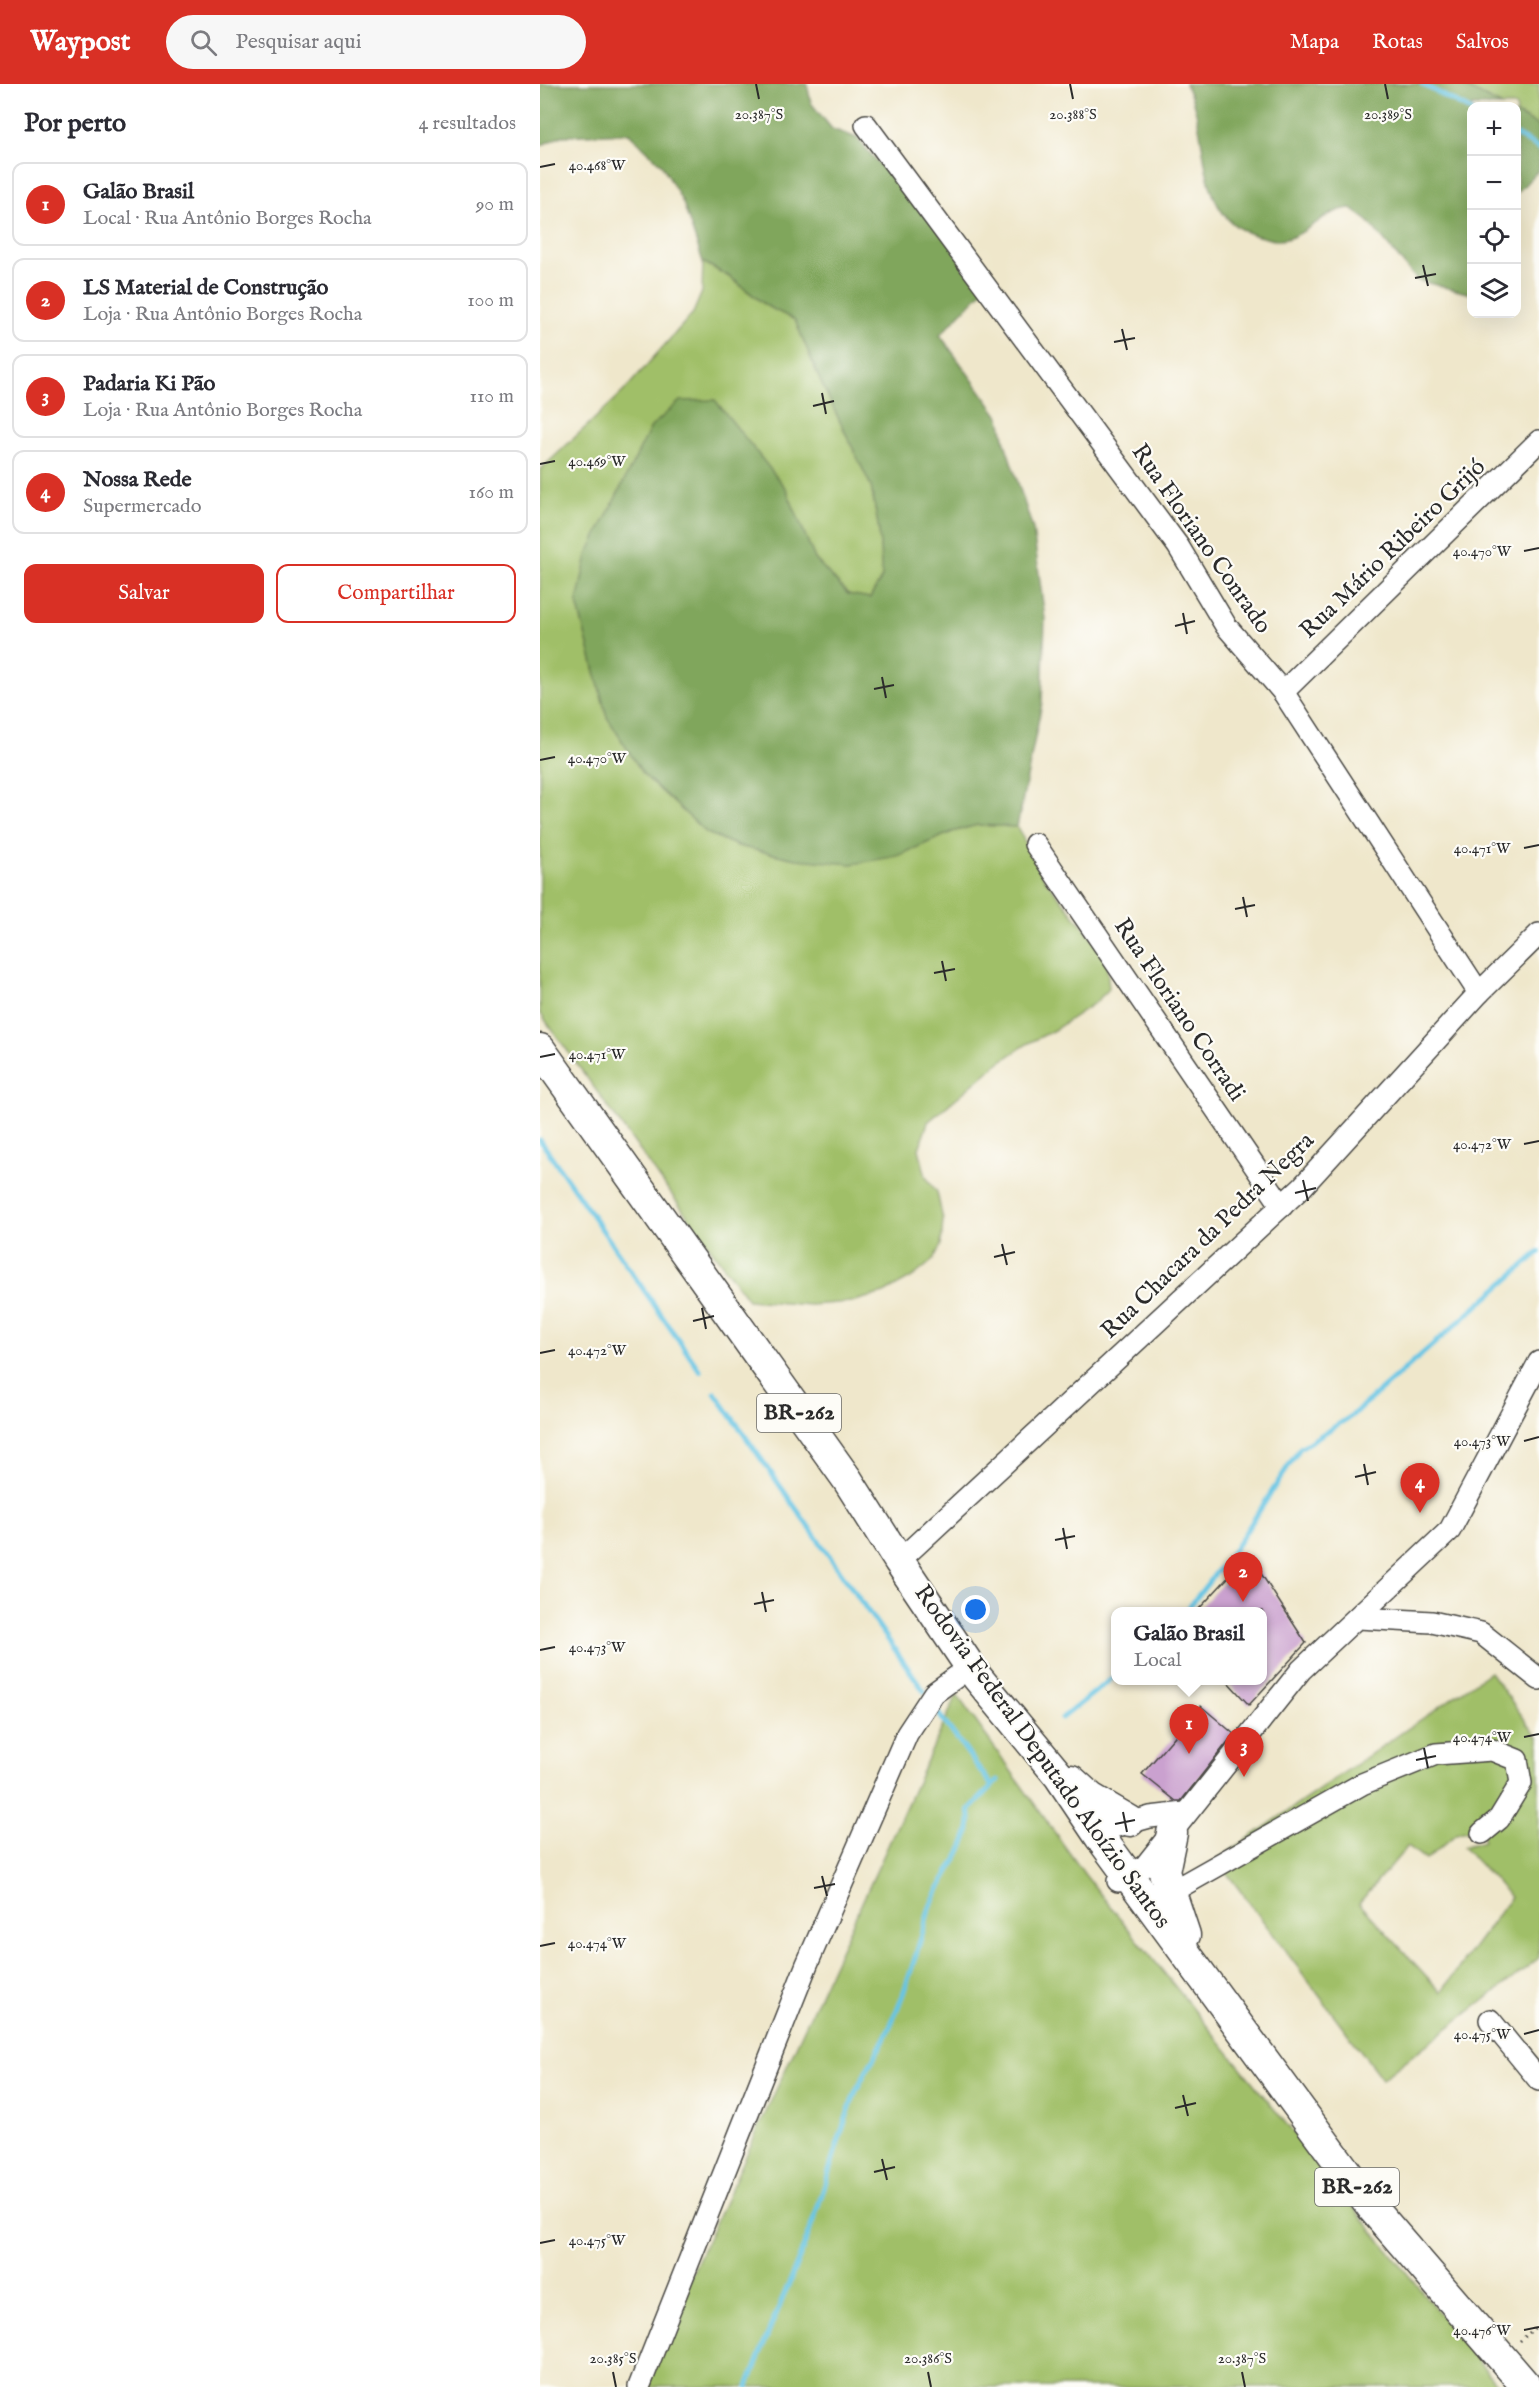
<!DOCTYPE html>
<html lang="pt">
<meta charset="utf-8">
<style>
:root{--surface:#fff;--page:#f7f7f7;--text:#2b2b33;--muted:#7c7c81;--line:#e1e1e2;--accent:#d93025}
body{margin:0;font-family:"IM FELL English",serif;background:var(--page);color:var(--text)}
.controls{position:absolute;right:18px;top:18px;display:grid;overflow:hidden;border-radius:12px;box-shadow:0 6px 24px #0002}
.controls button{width:54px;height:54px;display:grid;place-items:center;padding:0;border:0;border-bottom:2px solid var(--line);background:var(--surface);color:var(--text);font:30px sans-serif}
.you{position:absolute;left:436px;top:1526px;width:21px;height:21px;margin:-15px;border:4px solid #fff;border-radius:50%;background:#1a73e8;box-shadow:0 0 0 9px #1a73e833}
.badge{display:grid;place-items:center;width:39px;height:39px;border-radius:50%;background:var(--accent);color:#fff;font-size:20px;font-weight:700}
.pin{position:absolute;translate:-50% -50px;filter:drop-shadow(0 2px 3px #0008)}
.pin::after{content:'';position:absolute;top:32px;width:21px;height:18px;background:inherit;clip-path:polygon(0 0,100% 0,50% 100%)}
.popup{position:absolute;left:571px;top:1523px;width:156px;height:78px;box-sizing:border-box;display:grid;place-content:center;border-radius:12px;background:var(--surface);filter:drop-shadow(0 2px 4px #0005);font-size:20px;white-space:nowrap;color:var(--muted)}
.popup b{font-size:22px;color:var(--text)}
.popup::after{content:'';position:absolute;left:50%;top:100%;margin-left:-12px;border:12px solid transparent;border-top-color:var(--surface)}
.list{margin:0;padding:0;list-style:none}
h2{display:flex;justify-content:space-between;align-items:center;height:78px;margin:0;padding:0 24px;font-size:26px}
h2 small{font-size:20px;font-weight:400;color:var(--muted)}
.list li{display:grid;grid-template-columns:39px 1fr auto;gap:18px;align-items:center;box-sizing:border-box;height:84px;margin:0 12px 12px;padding:0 12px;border:2px solid var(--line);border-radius:12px}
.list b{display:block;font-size:22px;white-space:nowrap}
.list p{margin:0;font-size:20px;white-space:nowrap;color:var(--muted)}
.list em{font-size:20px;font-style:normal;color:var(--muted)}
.actions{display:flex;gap:12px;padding:18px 24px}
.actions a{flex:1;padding:14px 0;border:2px solid var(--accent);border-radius:12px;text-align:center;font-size:21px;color:var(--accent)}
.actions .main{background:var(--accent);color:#fff}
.icon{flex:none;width:33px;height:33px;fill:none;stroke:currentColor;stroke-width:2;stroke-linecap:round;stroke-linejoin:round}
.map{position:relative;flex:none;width:999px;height:2303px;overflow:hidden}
header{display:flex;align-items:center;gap:36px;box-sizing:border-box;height:84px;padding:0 30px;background:var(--accent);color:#fff}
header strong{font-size:28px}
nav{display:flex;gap:33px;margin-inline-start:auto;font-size:21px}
.search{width:420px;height:54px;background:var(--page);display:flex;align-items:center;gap:15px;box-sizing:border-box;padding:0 21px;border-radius:33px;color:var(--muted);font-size:22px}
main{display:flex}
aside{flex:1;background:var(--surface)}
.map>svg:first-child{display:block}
.green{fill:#a0bf67;stroke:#667549;stroke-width:1.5;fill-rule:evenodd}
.forest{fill:#80a65c;stroke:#566844;stroke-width:1.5}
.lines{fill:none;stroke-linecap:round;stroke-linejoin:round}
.stream{stroke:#66c5e4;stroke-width:5}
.building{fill:#caa1cf}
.minor-casing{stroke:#484743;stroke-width:24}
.highway-casing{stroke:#484743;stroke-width:33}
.path{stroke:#484743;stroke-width:3;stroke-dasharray:1.5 4.5;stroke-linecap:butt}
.minor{stroke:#fff;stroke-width:21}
.highway{stroke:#fff;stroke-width:30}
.ticks{fill:none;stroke:#2b2b2b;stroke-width:2}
.labels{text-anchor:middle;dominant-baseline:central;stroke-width:4.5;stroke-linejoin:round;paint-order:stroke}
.shield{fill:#fdfcf7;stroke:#6a6a68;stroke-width:1.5}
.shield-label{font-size:22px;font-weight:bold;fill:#2b2b2b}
.street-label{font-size:24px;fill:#2b2b2b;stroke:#fdfcf7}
.ticks-label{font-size:15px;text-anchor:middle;fill:#2b2b2b;stroke:#fdfcf7;stroke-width:4.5;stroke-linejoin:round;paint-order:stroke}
</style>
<header>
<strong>Waypost</strong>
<div class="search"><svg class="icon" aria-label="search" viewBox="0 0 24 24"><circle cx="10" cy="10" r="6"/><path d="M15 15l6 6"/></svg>Pesquisar aqui</div>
<nav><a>Mapa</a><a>Rotas</a><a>Salvos</a></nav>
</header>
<main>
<aside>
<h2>Por perto<small>4 resultados</small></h2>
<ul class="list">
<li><span class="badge">1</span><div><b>Galão Brasil</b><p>Local · Rua Antônio Borges Rocha</p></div><em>90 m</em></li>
<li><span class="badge">2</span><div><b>LS Material de Construção</b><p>Loja · Rua Antônio Borges Rocha</p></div><em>100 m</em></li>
<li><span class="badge">3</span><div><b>Padaria Ki Pão</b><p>Loja · Rua Antônio Borges Rocha</p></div><em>110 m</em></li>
<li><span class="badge">4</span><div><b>Nossa Rede</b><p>Supermercado</p></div><em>160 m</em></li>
</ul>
<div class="actions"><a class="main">Salvar</a><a>Compartilhar</a></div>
</aside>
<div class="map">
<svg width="999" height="2303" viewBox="0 0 999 2303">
<rect width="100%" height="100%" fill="#fdfcf7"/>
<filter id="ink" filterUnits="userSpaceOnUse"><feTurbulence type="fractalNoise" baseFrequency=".0167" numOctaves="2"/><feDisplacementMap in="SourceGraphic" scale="12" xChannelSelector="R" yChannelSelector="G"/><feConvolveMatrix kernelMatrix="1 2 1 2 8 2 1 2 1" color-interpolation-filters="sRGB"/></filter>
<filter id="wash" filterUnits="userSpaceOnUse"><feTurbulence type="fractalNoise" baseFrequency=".008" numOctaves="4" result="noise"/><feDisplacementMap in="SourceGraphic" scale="24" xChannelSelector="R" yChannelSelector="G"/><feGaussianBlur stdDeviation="1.35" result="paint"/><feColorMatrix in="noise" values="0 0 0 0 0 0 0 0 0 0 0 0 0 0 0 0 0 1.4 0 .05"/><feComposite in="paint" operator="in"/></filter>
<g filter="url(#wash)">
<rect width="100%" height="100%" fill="#efe7cb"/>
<g class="green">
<path d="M919 0H999V42L977 30 976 22H962Z"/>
<path d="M163 178 189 193 227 222 255 236 280 296 331 402 339 446 342 493 330 514 308 510 275 475 246 405 175 317 111 343 47 472 37 519 67 633 103 690 167 749 198 762 256 775 357 772 412 748 437 741 477 743 504 794 566 871 569 905 556 918 514 946 487 960 457 980 388 1038 379 1065 386 1093 397 1108 403 1136 401 1161 393 1176 374 1192 344 1209 311 1218 270 1221 208 1216 0 929V386L83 308 153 229 162 208Z"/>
<path d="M950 1588 999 1655V1874L842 1995 677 1776ZM940 1743 944 1757 923 1763 971 1813 901 1908 819 1819 868 1762 886 1776 916 1750Z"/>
<path d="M417 1611 545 1791 959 2303H100Z"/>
</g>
<g class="forest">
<path d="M0 0H267L271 19 292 45 317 54 351 94 424 173 443 180 453 196 400 251 460 334 465 359 493 445 505 535 502 619 477 743 437 741 412 748 357 772 312 780 256 775 198 762 167 749 103 690 67 633 37 519 47 471 111 343 140 317 175 316 246 405 275 475 308 510 330 514 342 493 339 446 331 402 280 296 255 236 227 222 190 193 163 178 143 119 122 81 89 49 21 52 0 62Z"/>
<path d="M645 0H919L962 22H932L931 210 877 196 828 137 810 124C781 127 763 157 736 156 730 156 724 153 718 152 650 135 673 46 645 0Z"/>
<path d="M976 30 999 42V86L977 109Z"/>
</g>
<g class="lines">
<g class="stream">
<path d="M882 0 932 27"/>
<path d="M976 51 999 64"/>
<path d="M0 1056 160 1287"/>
<path d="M175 1309 384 1607"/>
<path d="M645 1528 694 1466 760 1364 810 1333 999 1168"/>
<path d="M395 1625 452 1702"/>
<path d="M522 1634 576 1591"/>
<path d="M208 2303C225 2253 248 2204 267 2154 285 2106 297 2055 316 2007 325 1988 337 1970 346 1951 365 1911 377 1868 389 1826 398 1797 437 1757 429 1726L458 1696"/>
</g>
</g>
<g id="blocks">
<g class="building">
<path d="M709 1471 766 1559 709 1621 686 1596H723V1527H657Z"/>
<path d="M661 1622 694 1650 641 1717H636L602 1690Z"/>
</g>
</g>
</g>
<g filter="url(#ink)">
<use href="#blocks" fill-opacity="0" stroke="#484743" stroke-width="1.5"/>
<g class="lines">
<g class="minor-casing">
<g id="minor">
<path d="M326 41 638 462 686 542 743 608 939 909"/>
<path d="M743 608 999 357"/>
<path d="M495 760 742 1122"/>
<path d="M359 1477 762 1103 939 909 999 850"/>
<path d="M818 1534 892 1538 941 1549 999 1595"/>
<path d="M578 1742 610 1733 645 1729"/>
<path d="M578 1797 605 1782 761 1586 910 1446 999 1278"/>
<path d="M629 1809 822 1700 896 1670 952 1666 977 1676 981 1699 959 1735 942 1749"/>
<path d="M950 1936 999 1996"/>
<path d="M99 2303 267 1880 367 1650 394 1609 430 1583"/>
</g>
</g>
<g class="highway-casing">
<g id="highway">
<path d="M0 965 307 1395 359 1477 437 1593 519 1692 560 1753 834 2126 987 2303"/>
<path d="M531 1696 551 1714 590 1737"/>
<path d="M632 1749 624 1788 645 1851"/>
</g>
</g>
<path class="path" d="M980 2257 999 2240"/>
<use href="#minor" class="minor"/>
<use href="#highway" class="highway"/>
</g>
</g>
<path class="ticks" d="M216 0 219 15M530 0 533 15M845 0 848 15M0 83 15 80M883 181 888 202M875 194 896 190M582 245 587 266M574 258 595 254M282 309 286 330M273 322 294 317M0 380 15 377M984 467 999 464M643 529 647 550M635 542 655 537M342 593 346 614M334 605 354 601M0 676 15 673M984 764 999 761M703 813 707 833M695 825 715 821M402 877 406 897M394 889 415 885M0 973 15 970M984 1060 999 1057M763 1096 768 1117M755 1109 776 1104M462 1160 467 1181M454 1173 475 1168M162 1224 166 1245M153 1237 174 1232M0 1269 15 1266M984 1357 999 1353M824 1380 828 1401M815 1393 836 1388M523 1444 527 1465M515 1456 535 1452M222 1508 226 1528M214 1520 234 1516M0 1566 15 1563M984 1653 999 1650M884 1664 888 1684M876 1676 896 1672M583 1728 587 1748M575 1740 595 1736M282 1792 287 1812M274 1804 295 1800M0 1862 15 1859M984 1950 999 1946M643 2011 648 2032M635 2024 656 2019M342 2075 347 2096M334 2088 355 2083M0 2159 15 2156M984 2246 999 2243M73 2288 76 2303M388 2288 391 2303M702 2288 705 2303"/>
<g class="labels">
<g class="shield">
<rect x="217" y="1310" width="84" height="38" rx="4.5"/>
<rect x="775" y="2084" width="84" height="38" rx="4.5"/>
</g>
<g class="shield-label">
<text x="259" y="1329">BR-262</text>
<text x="817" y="2103">BR-262</text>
</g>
<g class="street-label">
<text transform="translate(661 455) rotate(55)">Rua Floriano Conrado</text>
<text transform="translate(853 465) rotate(-44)">Rua Mário Ribeiro Grijó</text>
<text transform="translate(639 926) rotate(56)">Rua Floriano Corradi</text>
<text transform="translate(668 1152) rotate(-44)">Rua Chacara da Pedra Negra</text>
<text transform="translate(502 1673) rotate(54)">Rodovia Federal Deputado Aloízio Santos</text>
</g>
</g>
<g class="ticks-label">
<text x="219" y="35">20.387°S</text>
<text x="533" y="35">20.388°S</text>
<text x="848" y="35">20.389°S</text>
<text x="57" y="86">40.468°W</text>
<text x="57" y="382">40.469°W</text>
<text x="942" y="472">40.470°W</text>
<text x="57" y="679">40.470°W</text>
<text x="942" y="769">40.471°W</text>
<text x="57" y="975">40.471°W</text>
<text x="942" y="1065">40.472°W</text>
<text x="57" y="1271">40.472°W</text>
<text x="942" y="1362">40.473°W</text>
<text x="57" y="1568">40.473°W</text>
<text x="942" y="1658">40.474°W</text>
<text x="57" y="1864">40.474°W</text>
<text x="942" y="1955">40.475°W</text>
<text x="57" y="2161">40.475°W</text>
<text x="942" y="2251">40.476°W</text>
<text x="73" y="2279">20.385°S</text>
<text x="388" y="2279">20.386°S</text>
<text x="702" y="2279">20.387°S</text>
</g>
</svg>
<div class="controls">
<button>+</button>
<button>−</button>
<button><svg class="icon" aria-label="locate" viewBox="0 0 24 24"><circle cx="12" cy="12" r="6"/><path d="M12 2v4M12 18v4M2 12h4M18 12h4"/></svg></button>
<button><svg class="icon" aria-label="layers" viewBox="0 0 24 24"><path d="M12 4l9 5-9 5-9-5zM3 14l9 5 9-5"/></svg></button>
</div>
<div class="you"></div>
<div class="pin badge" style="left:649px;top:1670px">1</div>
<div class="popup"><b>Galão Brasil</b>Local</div>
<div class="pin badge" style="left:703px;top:1518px">2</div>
<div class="pin badge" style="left:704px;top:1693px">3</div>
<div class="pin badge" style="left:880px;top:1429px">4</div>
</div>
</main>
